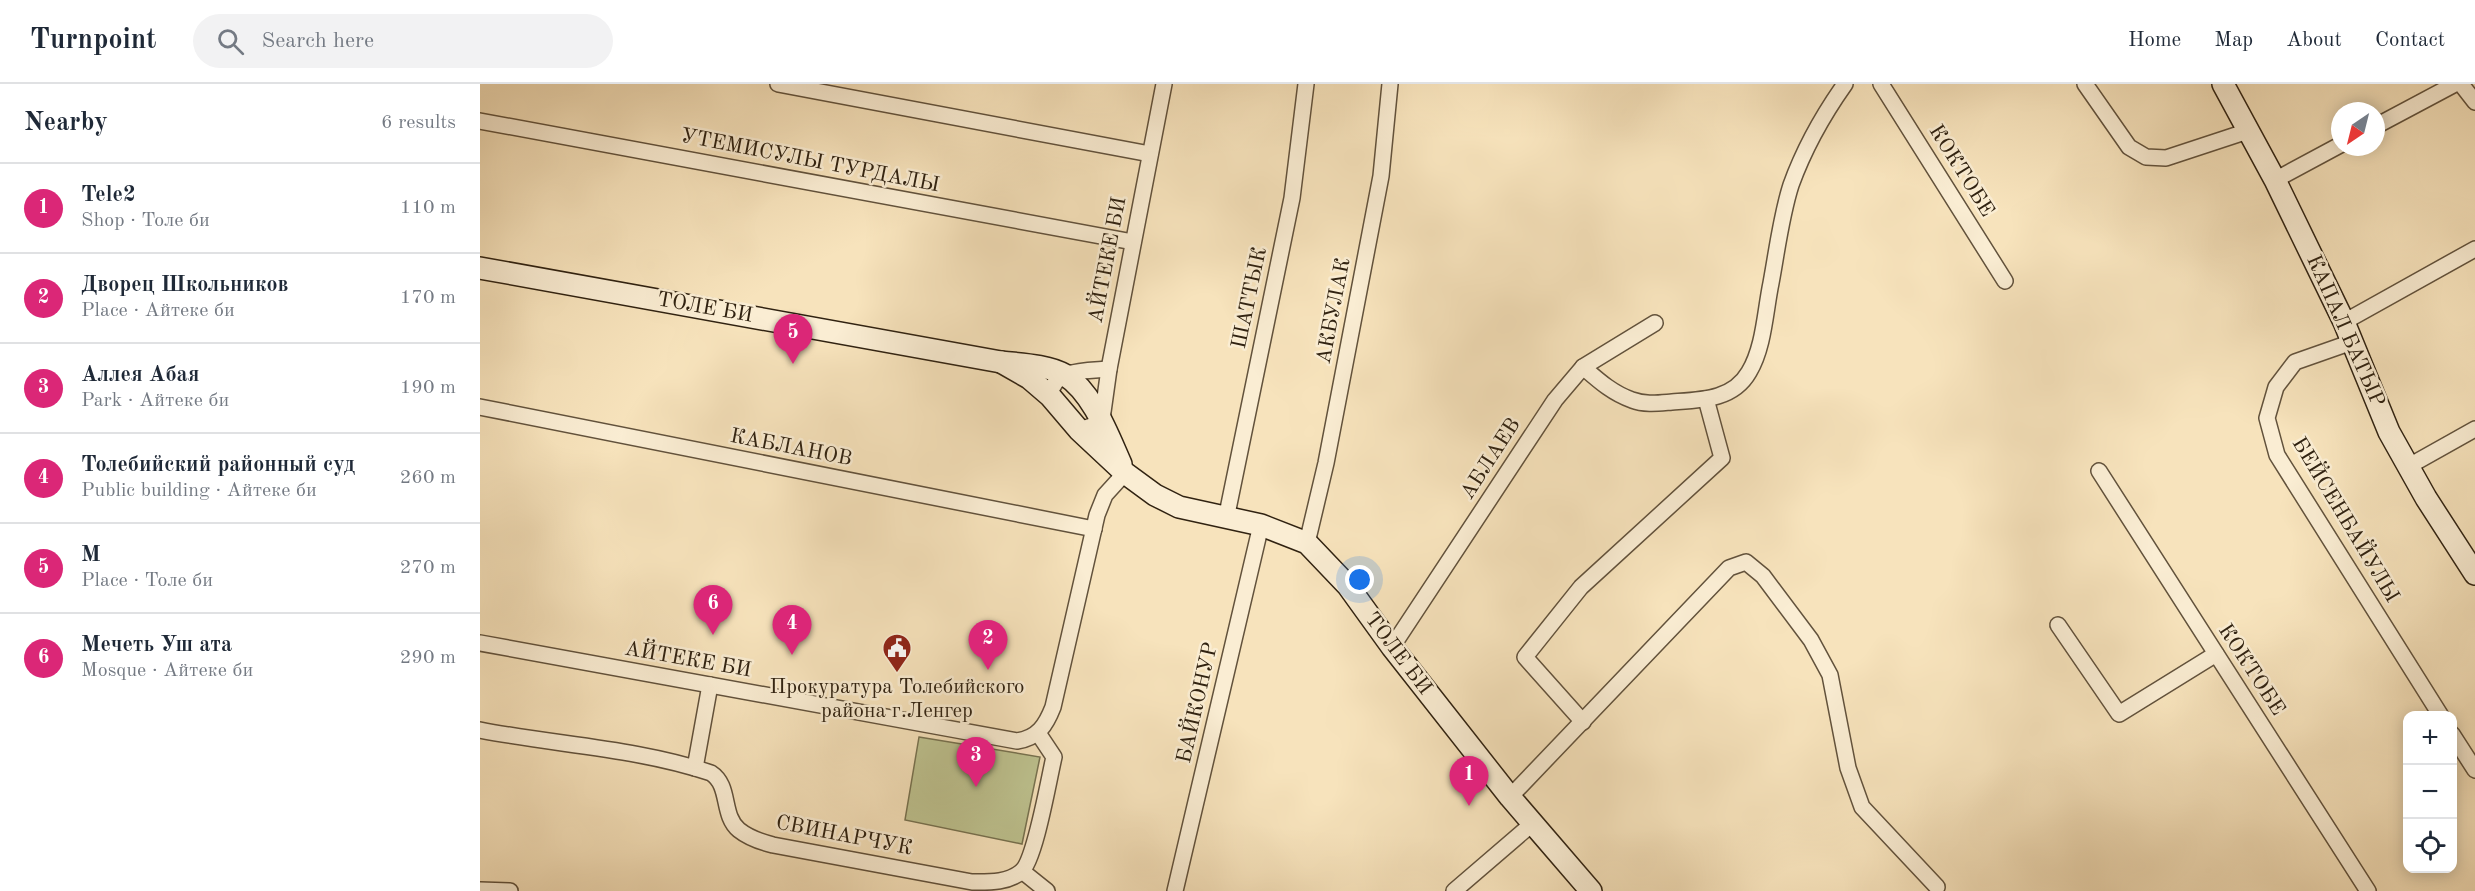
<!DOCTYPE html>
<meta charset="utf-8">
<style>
:root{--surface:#fff;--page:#f2f2f3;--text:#1f2937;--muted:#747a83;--line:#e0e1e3;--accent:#db2777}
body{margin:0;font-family:"Old Standard TT",serif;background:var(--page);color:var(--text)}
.controls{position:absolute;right:18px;bottom:18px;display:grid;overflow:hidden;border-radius:12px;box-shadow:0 3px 15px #0003}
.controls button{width:54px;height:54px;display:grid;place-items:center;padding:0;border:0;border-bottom:2px solid var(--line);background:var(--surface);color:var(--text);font:30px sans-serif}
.compass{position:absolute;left:1851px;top:18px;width:54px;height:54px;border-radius:50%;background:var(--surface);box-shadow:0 3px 15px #0003;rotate:215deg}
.you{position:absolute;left:880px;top:496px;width:21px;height:21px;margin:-15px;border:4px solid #fff;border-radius:50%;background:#1a73e8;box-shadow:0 0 0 9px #1a73e833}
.badge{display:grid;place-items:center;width:39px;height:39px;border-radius:50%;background:var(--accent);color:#fff;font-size:20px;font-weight:700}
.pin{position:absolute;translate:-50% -50px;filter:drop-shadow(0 2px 3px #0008)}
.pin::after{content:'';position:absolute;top:32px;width:21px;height:18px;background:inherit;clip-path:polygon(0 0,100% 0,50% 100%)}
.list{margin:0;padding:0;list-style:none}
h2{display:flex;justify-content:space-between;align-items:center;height:78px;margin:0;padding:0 24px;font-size:26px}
h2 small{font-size:20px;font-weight:400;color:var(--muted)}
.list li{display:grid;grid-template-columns:39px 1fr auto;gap:18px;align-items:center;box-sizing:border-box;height:90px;padding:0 24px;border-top:2px solid var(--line)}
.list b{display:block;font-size:22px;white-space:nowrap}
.list p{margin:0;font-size:20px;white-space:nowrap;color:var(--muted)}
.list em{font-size:20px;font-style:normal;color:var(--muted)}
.icon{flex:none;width:33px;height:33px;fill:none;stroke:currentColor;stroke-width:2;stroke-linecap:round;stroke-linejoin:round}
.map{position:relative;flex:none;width:1995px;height:807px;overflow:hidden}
header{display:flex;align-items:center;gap:36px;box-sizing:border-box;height:84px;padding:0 30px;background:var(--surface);border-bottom:2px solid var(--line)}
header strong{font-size:28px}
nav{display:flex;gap:33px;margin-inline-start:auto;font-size:21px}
.search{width:420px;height:54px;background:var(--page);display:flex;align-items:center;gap:15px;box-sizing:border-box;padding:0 21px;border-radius:33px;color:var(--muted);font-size:22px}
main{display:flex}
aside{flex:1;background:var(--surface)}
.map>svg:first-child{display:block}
.green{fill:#bec390;stroke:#777250;stroke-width:1.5}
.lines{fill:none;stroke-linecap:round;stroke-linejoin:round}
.minor-casing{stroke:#62523c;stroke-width:18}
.secondary-casing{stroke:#302211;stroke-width:24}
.minor{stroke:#faedd3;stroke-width:15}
.secondary{stroke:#faedd3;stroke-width:21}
.labels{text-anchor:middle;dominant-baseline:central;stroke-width:5;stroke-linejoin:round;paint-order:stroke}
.street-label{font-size:21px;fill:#302211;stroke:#faedd3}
.poi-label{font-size:21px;fill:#302211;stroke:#faedd3}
</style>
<header>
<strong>Turnpoint</strong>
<div class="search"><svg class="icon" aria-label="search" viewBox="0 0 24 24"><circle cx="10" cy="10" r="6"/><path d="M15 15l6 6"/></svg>Search here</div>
<nav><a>Home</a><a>Map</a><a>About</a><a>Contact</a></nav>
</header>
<main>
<aside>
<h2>Nearby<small>6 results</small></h2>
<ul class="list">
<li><span class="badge">1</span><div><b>Tele2</b><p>Shop · Толе би</p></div><em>110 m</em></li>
<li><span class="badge">2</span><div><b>Дворец Школьников</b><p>Place · Айтеке би</p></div><em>170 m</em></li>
<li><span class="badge">3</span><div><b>Аллея Абая</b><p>Park · Айтеке би</p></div><em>190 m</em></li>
<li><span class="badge">4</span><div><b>Толебийский районный суд</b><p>Public building · Айтеке би</p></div><em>260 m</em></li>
<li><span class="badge">5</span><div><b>M</b><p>Place · Толе би</p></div><em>270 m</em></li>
<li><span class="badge">6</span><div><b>Мечеть Уш ата</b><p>Mosque · Айтеке би</p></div><em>290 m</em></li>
</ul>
</aside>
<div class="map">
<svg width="1995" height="807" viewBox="0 0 1995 807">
<rect width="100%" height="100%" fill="#f7e3bc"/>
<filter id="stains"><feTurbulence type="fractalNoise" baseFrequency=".00333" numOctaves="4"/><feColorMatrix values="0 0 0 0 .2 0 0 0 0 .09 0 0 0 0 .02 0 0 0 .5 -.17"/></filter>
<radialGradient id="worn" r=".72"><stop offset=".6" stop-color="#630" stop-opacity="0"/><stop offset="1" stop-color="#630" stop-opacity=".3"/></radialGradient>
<path class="green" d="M439 653 560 673 542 760 425 736Z"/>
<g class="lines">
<g class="minor-casing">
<g id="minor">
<path d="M298 0 670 70"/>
<path d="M1401 0 1525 197"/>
<path d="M1605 0 1649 63 1666 73 1686 74 1768 47"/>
<path d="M1981 0 1995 18"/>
<path d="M0 37 653 158"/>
<path d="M1896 42 1975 0"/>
<path d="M1795 96 1860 61"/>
<path d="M1864 238 1995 165"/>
<path d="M1872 258 1815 278 1796 303 1787 334 1797 371 1961 632"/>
<path d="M1103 283C1118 296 1132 309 1152 316 1165 321 1179 319 1192 318 1221 316 1253 316 1269 288 1284 263 1285 228 1291 199 1297 167 1301 132 1311 101 1324 65 1343 31 1365 0"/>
<path d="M570 312C573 284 607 287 629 285"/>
<path d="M0 323 614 445"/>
<path d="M599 346 615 341 622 335 629 285 684 0"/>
<path d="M1929 382 1995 345"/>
<path d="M1619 387 1888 807"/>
<path d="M746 435 812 114 826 0"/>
<path d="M827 459 846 379 901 92 910 0"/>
<path d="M1578 541 1639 630 1736 570"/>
<path d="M0 559 537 657C558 654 566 641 573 623L617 431 625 411 645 389"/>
<path d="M912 563 1075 316 1103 283 1175 239"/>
<path d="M1103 638 1045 573 1101 503 1242 374 1226 315"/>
<path d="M0 646C76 661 157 664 231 689 251 702 241 731 259 746 269 754 281 758 293 761L492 798C509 798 527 799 541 788 555 777 569 694 574 673L558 649"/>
<path d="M1972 650 1995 686"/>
<path d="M215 684 230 601"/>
<path d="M1030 713 1249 484 1266 478 1283 492 1331 556 1350 591 1368 684 1382 723 1457 803"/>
<path d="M542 787 567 807"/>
<path d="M0 806 30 807"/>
<path d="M695 807 781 441"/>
<path d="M974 807 1053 739"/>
</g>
</g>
<g class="secondary-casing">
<g id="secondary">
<path d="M1743 0 1795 96 1864 238 1909 348 1946 414 1995 490"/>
<path d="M0 184 521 278C539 280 569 281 585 291 613 309 628 351 641 380"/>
<path d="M521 278 549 294 570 312 599 346 645 389 675 411 699 423 781 441 827 459 868 502 912 563 1030 713 1111 807"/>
</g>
</g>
<use href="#minor" class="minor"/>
<use href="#secondary" class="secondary"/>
</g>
<defs>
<g id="civic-pin" transform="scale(1.5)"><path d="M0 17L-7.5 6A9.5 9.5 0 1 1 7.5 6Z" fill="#8f2418" stroke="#faedd3"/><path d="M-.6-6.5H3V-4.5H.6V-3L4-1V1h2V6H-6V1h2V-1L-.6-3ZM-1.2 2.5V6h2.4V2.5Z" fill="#fff"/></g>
</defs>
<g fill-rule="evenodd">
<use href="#civic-pin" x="417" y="564"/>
</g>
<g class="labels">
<g class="street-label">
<text transform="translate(330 77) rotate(11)">УТЕМИСУЛЫ ТУРДАЛЫ</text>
<text transform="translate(1481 87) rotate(58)">КОКТОБЕ</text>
<text transform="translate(628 176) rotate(-79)">АЙТЕКЕ БИ</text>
<text transform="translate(770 214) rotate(-78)">ШАТТЫК</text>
<text transform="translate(225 224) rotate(10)">ТОЛЕ БИ</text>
<text transform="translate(854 227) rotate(-79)">АКБУЛАК</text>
<text transform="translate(1865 247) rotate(66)">КАПАЛ БАТЫР</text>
<text transform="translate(311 364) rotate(11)">КАБЛАНОВ</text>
<text transform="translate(1011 375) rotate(-57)">АБЛАЕВ</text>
<text transform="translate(1865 436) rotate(59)">БЕЙСЕНБАЙУЛЫ</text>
<text transform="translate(918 570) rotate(53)">ТОЛЕ БИ</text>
<text transform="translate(208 576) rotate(10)">АЙТЕКЕ БИ</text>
<text transform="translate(1771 586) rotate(57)">КОКТОБЕ</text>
<text transform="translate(718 619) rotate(-77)">БАЙКОНУР</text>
<text transform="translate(364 752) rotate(11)">СВИНАРЧУК</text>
</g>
<g class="poi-label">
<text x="417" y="603">Прокуратура Толебийского<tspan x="417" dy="24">района г.Ленгер</tspan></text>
</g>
</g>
<rect width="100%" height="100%" filter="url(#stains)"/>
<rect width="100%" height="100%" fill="url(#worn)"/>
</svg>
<div class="controls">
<button>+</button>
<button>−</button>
<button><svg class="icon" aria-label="locate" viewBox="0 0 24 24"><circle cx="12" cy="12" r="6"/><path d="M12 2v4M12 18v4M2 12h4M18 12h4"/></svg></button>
</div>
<svg class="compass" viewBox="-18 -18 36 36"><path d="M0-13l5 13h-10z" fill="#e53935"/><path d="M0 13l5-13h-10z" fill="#747a83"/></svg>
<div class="you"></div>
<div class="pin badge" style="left:989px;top:722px">1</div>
<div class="pin badge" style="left:508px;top:586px">2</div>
<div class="pin badge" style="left:496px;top:703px">3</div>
<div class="pin badge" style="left:312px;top:571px">4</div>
<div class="pin badge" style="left:313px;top:280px">5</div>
<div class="pin badge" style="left:233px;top:551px">6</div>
</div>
</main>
